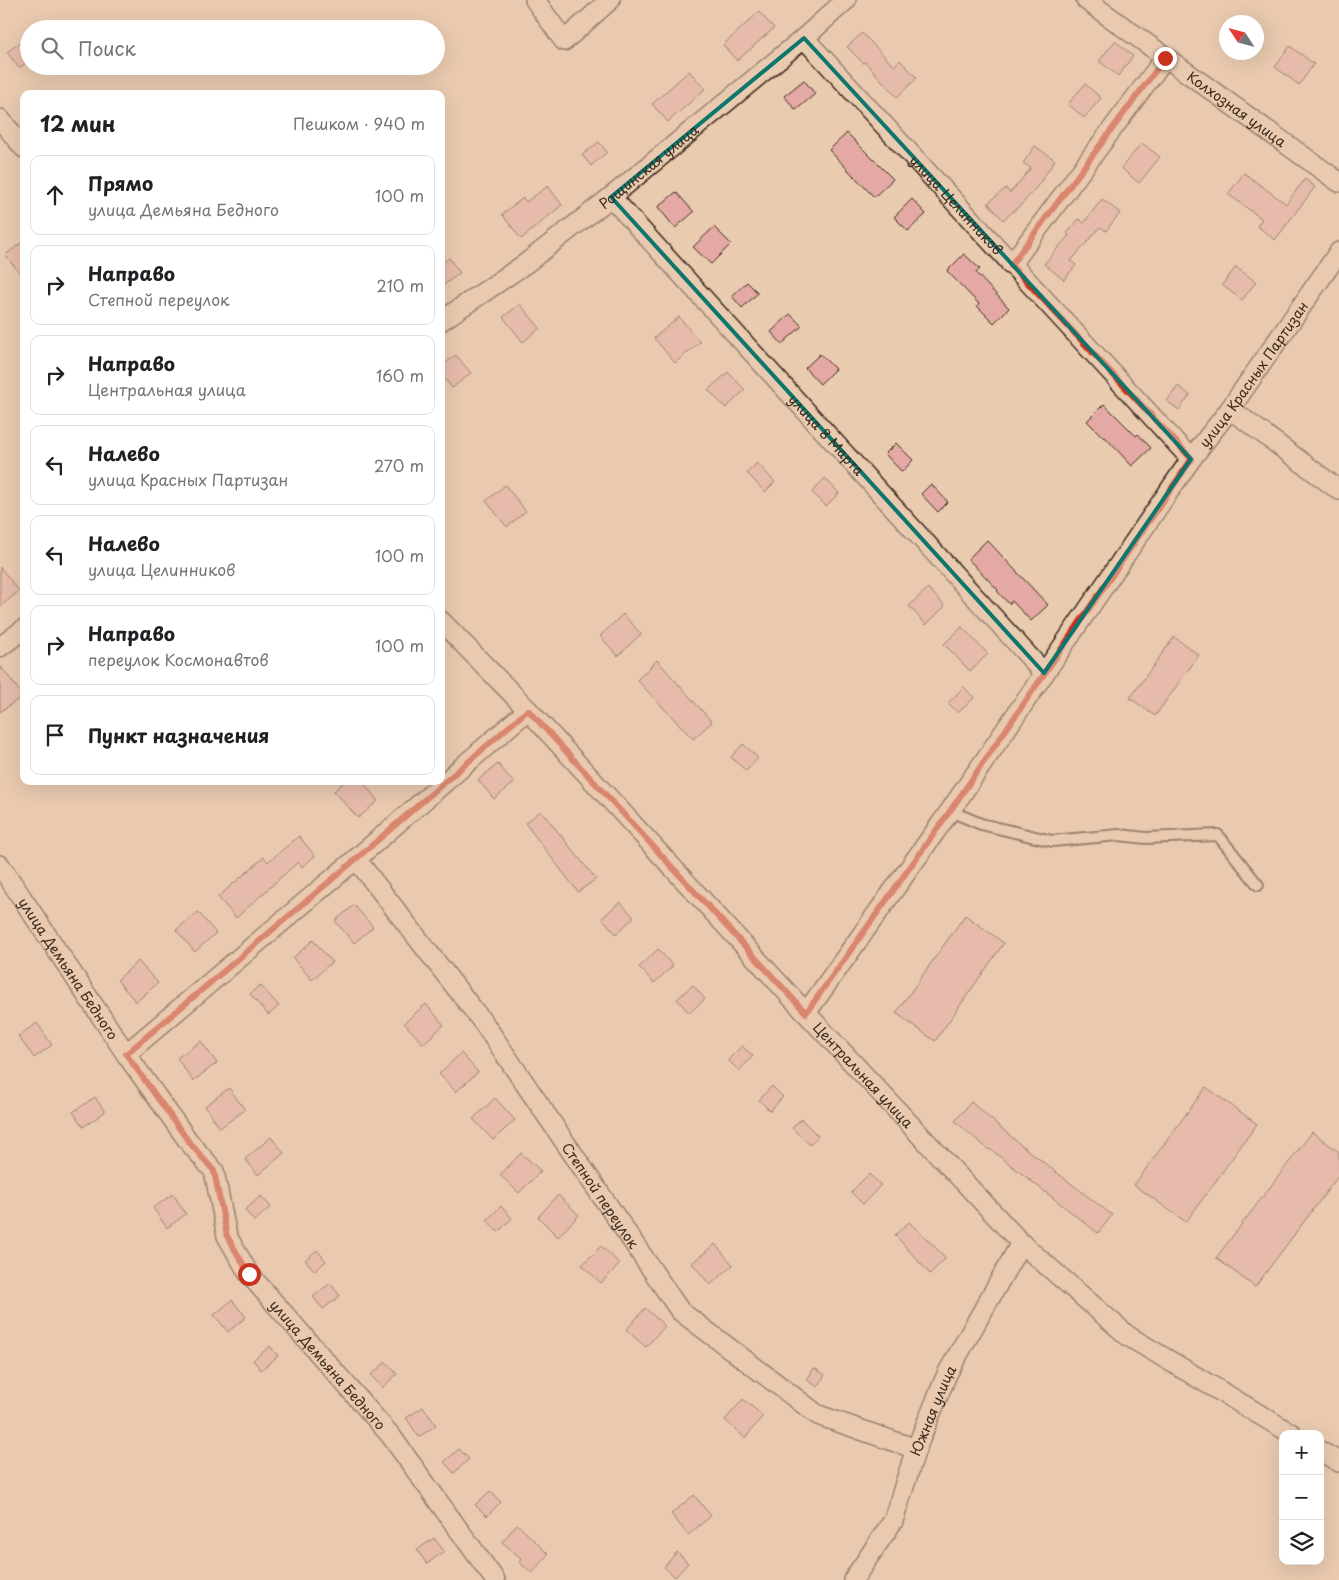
<!DOCTYPE html>
<html lang="ru">
<meta charset="utf-8">
<style>
:root{--surface:#fff;--page:#f2f2f2;--text:#202124;--muted:#757577;--line:#e0e0e0}
body{margin:0;font-family:"Playpen Sans",sans-serif;background:var(--page);color:var(--text)}
.controls{position:absolute;right:15px;bottom:15px;display:grid;overflow:hidden;border-radius:10px;box-shadow:0 5px 20px #0002}
.controls button{width:45px;height:45px;display:grid;place-items:center;padding:0;border:0;border-bottom:1px solid var(--line);background:var(--surface);color:var(--text);font:25px sans-serif}
.compass{position:absolute;left:1219px;top:15px;width:45px;height:45px;border-radius:50%;background:var(--surface);box-shadow:0 5px 20px #0002;rotate:306deg}
.stop{position:absolute;width:15px;height:15px;margin:-11px;border:4px solid #c8321e;border-radius:50%;background:#fff}
.stop.end{background:#c8321e;border-color:#fff;box-shadow:0 1px 5px #0008}
.list{margin:0;padding:0;list-style:none}
h2{display:flex;justify-content:space-between;align-items:center;height:65px;margin:0;padding:0 20px;font-size:21px}
h2 small{font-size:16px;font-weight:400;color:var(--muted)}
.list li{display:grid;grid-template-columns:32px 1fr auto;gap:15px;align-items:center;box-sizing:border-box;height:80px;margin:0 10px 10px;padding:0 10px;border:1px solid var(--line);border-radius:10px}
.list b{display:block;font-size:19px;white-space:nowrap}
.list p{margin:0;font-size:16px;white-space:nowrap;color:var(--muted)}
.list em{font-size:16px;font-style:normal;color:var(--muted)}
.icon{flex:none;width:28px;height:28px;fill:none;stroke:currentColor;stroke-width:2;stroke-linecap:round;stroke-linejoin:round}
.map{position:relative;flex:none;width:1339px;height:1580px;overflow:hidden}
.search{position:absolute;background:var(--surface);box-shadow:0 5px 20px #0002;left:20px;top:20px;width:425px;height:55px;display:flex;align-items:center;gap:12px;box-sizing:border-box;padding:0 18px;border-radius:28px;color:var(--muted);font-size:19px}
.panel{position:absolute;background:var(--surface);box-shadow:0 5px 20px #0002;left:20px;top:90px;width:425px;height:695px;border-radius:10px}
.map>svg:first-child{display:block}
.building{fill:#e4a9a5;stroke:#3b2a1e}
.lines{fill:none;stroke-linecap:round;stroke-linejoin:round}
.lane-casing{stroke:#3b2a1e;stroke-width:14}
.street-casing{stroke:#3b2a1e;stroke-width:22}
.lane{stroke:#e9cbb0;stroke-width:10}
.street{stroke:#e9cbb0;stroke-width:19}
.route{stroke:#c8321e;stroke-width:6}
.marked{fill:none;stroke:#0f766e;stroke-width:4;stroke-linejoin:round}
.labels{text-anchor:middle;dominant-baseline:central;stroke-width:4;stroke-linejoin:round;paint-order:stroke}
.street-label{font-size:14px;fill:#3b2a1e;stroke:#e9cbb0}
</style>
<div class="map">
<svg width="1339" height="1580" viewBox="0 0 1339 1580">
<rect width="100%" height="100%" fill="#e9cbb0"/>
<filter id="ink" filterUnits="userSpaceOnUse"><feTurbulence type="fractalNoise" baseFrequency=".02" numOctaves="2"/><feDisplacementMap in="SourceGraphic" scale="10" xChannelSelector="R" yChannelSelector="G"/><feConvolveMatrix kernelMatrix="1 2 1 2 8 2 1 2 1" color-interpolation-filters="sRGB"/></filter>
<g filter="url(#ink)">
<g class="building">
<path d="M759 12 774 28 737 61 723 45Z"/>
<path d="M862 33 894 66 900 60 917 78 897 97 865 62 863 63 847 47Z"/>
<path d="M29 36V61L19 68 7 52Z"/>
<path d="M1115 41 1133 56 1118 76 1099 61Z"/>
<path d="M1290 46 1314 64 1299 85 1275 67Z"/>
<path d="M689 71 705 89 668 122 652 104Z"/>
<path d="M804 80 815 94 796 110 784 96Z"/>
<path d="M1085 84 1101 98 1084 118 1068 104Z"/>
<path d="M847 133 893 179 874 197 829 150Z"/>
<path d="M599 142 607 152 591 166 582 155Z"/>
<path d="M1142 143 1160 157 1139 183 1121 168Z"/>
<path d="M1035 146 1055 160 1039 184 1023 203 1003 220 988 203 1006 188 1010 193 1031 168 1023 163Z"/>
<path d="M1244 173 1286 204 1305 179 1315 187 1275 240 1257 226 1262 219 1228 194Z"/>
<path d="M548 186 562 205 521 239 502 214 523 198 526 202Z"/>
<path d="M676 192 694 212 675 228 658 207Z"/>
<path d="M912 199 926 214 908 231 894 217Z"/>
<path d="M1102 199 1120 213 1106 231 1100 227 1071 261 1076 265 1064 280 1044 264 1069 235 1067 233 1079 219 1084 223Z"/>
<path d="M714 227 731 244 711 264 693 247Z"/>
<path d="M24 241V278L5 255Z"/>
<path d="M964 254 980 269 976 273 1009 308 994 323 977 306 979 304 947 271Z"/>
<path d="M449 258 460 273 441 287V264Z"/>
<path d="M1236 267 1256 282 1242 300 1222 285Z"/>
<path d="M747 282 758 293 742 308 732 296Z"/>
<path d="M520 304 540 328 523 342 503 317Z"/>
<path d="M790 314 802 326 782 344 771 332Z"/>
<path d="M679 317 700 342 675 363 654 338Z"/>
<path d="M820 354 835 369 820 384 805 368Z"/>
<path d="M456 355 471 373 452 388 441 374V367Z"/>
<path d="M728 372 745 390 726 408 708 390Z"/>
<path d="M1178 386 1190 395 1179 410 1167 401Z"/>
<path d="M1104 404 1136 436 1138 434 1151 448 1132 466 1105 437 1104 438 1087 421Z"/>
<path d="M896 443 913 460 902 472 885 454Z"/>
<path d="M757 463 775 482 765 492 747 473Z"/>
<path d="M825 478 839 493 826 506 812 492Z"/>
<path d="M931 484 948 502 938 512 921 494Z"/>
<path d="M505 485 526 511 507 527 486 501Z"/>
<path d="M987 540 1048 605 1031 621 1012 601 1009 604 997 591 998 590 968 559Z"/>
<path d="M0 567 19 591 0 607Z"/>
<path d="M928 588 945 606 926 625 909 606Z"/>
<path d="M623 614 641 634 618 656 600 636Z"/>
<path d="M962 627 988 654 970 671 944 644Z"/>
<path d="M1174 637 1199 655 1155 716 1130 698Z"/>
<path d="M657 660 712 722 693 739 637 680Z"/>
<path d="M0 665 23 696 0 712Z"/>
<path d="M964 687 974 698 958 713 948 703Z"/>
<path d="M743 744 758 758 746 771 731 757Z"/>
<path d="M498 764 514 783 494 799 478 780Z"/>
<path d="M345 781H362L378 801 358 818 334 791Z"/>
<path d="M541 811 596 879 578 892 525 823Z"/>
<path d="M299 836 315 856 302 867 298 862 236 918 218 897 264 857 268 862Z"/>
<path d="M620 902 634 917 616 934 602 918Z"/>
<path d="M354 905 373 927 354 943 335 921Z"/>
<path d="M198 912 216 933 195 952 176 930Z"/>
<path d="M965 915 1004 943 935 1041 896 1013Z"/>
<path d="M313 940 332 962 312 980 293 958Z"/>
<path d="M658 949 673 966 654 983 639 967Z"/>
<path d="M138 961 158 983 136 1002 117 980Z"/>
<path d="M260 985 279 1006 268 1015 250 994Z"/>
<path d="M693 985 705 999 689 1013 677 999Z"/>
<path d="M426 1004 444 1025 423 1044 404 1023Z"/>
<path d="M37 1023 52 1045 34 1058 18 1036Z"/>
<path d="M201 1041 217 1063 193 1081 177 1058Z"/>
<path d="M742 1046 753 1056 739 1071 728 1060Z"/>
<path d="M461 1053 478 1072 456 1092 439 1074Z"/>
<path d="M772 1086 783 1097 770 1111 759 1100Z"/>
<path d="M1206 1087 1257 1124 1186 1222 1134 1185Z"/>
<path d="M229 1088 245 1110 220 1128 205 1106Z"/>
<path d="M95 1097 105 1112 83 1127 73 1112Z"/>
<path d="M495 1098 515 1120 493 1140 473 1119Z"/>
<path d="M971 1102 1021 1145 1112 1215 1098 1233 990 1149 989 1150 955 1121Z"/>
<path d="M801 1119 818 1136 810 1145 792 1128Z"/>
<path d="M1312 1132 1339 1152V1175L1255 1287 1216 1258Z"/>
<path d="M271 1137 284 1153 258 1175 245 1159Z"/>
<path d="M521 1153 541 1171 519 1193 500 1175Z"/>
<path d="M869 1174 881 1185 863 1204 851 1192Z"/>
<path d="M173 1194 186 1214 167 1228 153 1208Z"/>
<path d="M558 1195 579 1215 558 1237 538 1217Z"/>
<path d="M261 1196 271 1207 254 1221 245 1210Z"/>
<path d="M501 1206 512 1218 498 1232 487 1220Z"/>
<path d="M909 1222 946 1258 930 1274 895 1235Z"/>
<path d="M715 1244 733 1265 710 1285 692 1263Z"/>
<path d="M601 1246 620 1264 601 1283 582 1265Z"/>
<path d="M317 1250 326 1261 315 1271 305 1260Z"/>
<path d="M330 1283 340 1296 323 1309 313 1297Z"/>
<path d="M232 1300 246 1317 228 1332 214 1315Z"/>
<path d="M645 1308 665 1326 646 1347 626 1330Z"/>
<path d="M270 1346 278 1356 261 1370 253 1360Z"/>
<path d="M386 1362 397 1374 382 1388 371 1375Z"/>
<path d="M814 1368 825 1375 818 1387 807 1380Z"/>
<path d="M743 1399 763 1416 745 1438 725 1420Z"/>
<path d="M423 1407 436 1425 419 1437 406 1418Z"/>
<path d="M459 1449 469 1459 454 1473 444 1462Z"/>
<path d="M490 1491 501 1502 487 1516 475 1505Z"/>
<path d="M694 1495 711 1516 688 1535 671 1514Z"/>
<path d="M517 1524 548 1554 532 1573 519 1562 522 1559 502 1542Z"/>
<path d="M434 1538 444 1551 427 1564 417 1550Z"/>
<path d="M677 1552 688 1563 675 1577 664 1567Z"/>
</g>
<g class="lines">
<g class="lane-casing">
<path id="lane" d="M950 811 981 824 1052 841 1119 835 1146 838 1218 835 1258 885"/>
</g>
<g class="street-casing">
<g id="street">
<path d="M535 0 564 41 610 0"/>
<path id="s1" d="M1086 0 1339 182"/>
<path id="s2" d="M804 38 1191 459"/>
<path d="M0 119 24 148"/>
<path id="s3" d="M611 197 1044 673"/>
<path d="M1011 265 1165 58"/>
<path id="s4" d="M441 321 525 264 611 197 804 38 846 0"/>
<path d="M1230 409 1339 490"/>
<path id="s5" d="M441 621 528 710 806 1013 1021 1243 1128 1336 1292 1434"/>
<path d="M0 647 24 629"/>
<path id="s6" d="M356 859 485 1025 680 1311 818 1415 916 1449"/>
<path id="s7" d="M0 865 126 1054 189 1142 214 1171 227 1236 249 1274 391 1436 495 1580"/>
<path id="s8" d="M806 1013 950 811 1191 459 1230 409 1339 252"/>
<path d="M126 1054 356 859 528 710"/>
<path d="M1320 1451 1339 1462"/>
<path id="s9" d="M853 1580 893 1521 916 1449 947 1374 1021 1243"/>
</g>
</g>
<use href="#lane" class="lane"/>
<use href="#street" class="street"/>
</g>
</g>
<g class="lines" filter="url(#ink)">
<path class="route" d="M249 1274 227 1236 214 1171 189 1142 126 1054 356 859 528 710 806 1013 950 811 1192 459 1011 265 1165 58"/>
</g>
<path d="M0 0H1339V1580H0ZM804 38 1191 459 1044 673 611 197Z" fill="#e9cbb0" fill-opacity=".55" fill-rule="evenodd"/>
<path class="marked" d="M804 38 1191 459 1044 673 611 197Z"/>
<g class="labels">
<g class="street-label">
<text stroke="none"><textPath href="#s1" startOffset="186">Колхозная улица</textPath></text>
<text stroke="none"><textPath href="#s4" startOffset="259">Рощинская улица</textPath></text>
<text stroke="none"><textPath href="#s2" startOffset="226">улица Целинников</textPath></text>
<text stroke="none"><textPath href="#s8" startOffset="780">улица Красных Партизан</textPath></text>
<text stroke="none"><textPath href="#s3" startOffset="321">улица 8 Марта</textPath></text>
<text stroke="none"><textPath href="#s7" startOffset="124">улица Демьяна Бедного</textPath></text>
<text stroke="none"><textPath href="#s5" startOffset="620">Центральная улица</textPath></text>
<text stroke="none"><textPath href="#s6" startOffset="416">Степной переулок</textPath></text>
<text stroke="none"><textPath href="#s7" startOffset="604">улица Демьяна Бедного</textPath></text>
<text stroke="none"><textPath href="#s9" startOffset="189">Южная улица</textPath></text>
</g>
</g>
</svg>
<div class="controls">
<button>+</button>
<button>−</button>
<button><svg class="icon" aria-label="layers" viewBox="0 0 24 24"><path d="M12 4l9 5-9 5-9-5zM3 14l9 5 9-5"/></svg></button>
</div>
<svg class="compass" viewBox="-18 -18 36 36"><path d="M0-13l5 13h-10z" fill="#e53935"/><path d="M0 13l5-13h-10z" fill="#757577"/></svg>
<div class="stop" style="left:249px;top:1274px"></div>
<div class="stop end" style="left:1165px;top:58px"></div>
<div class="search"><svg class="icon" aria-label="search" viewBox="0 0 24 24"><circle cx="10" cy="10" r="6"/><path d="M15 15l6 6"/></svg>Поиск</div>
<section class="panel">
<h2>12 мин<small>Пешком · 940 m</small></h2>
<ul class="list">
<li><svg class="icon" aria-label="ahead" viewBox="0 0 24 24"><path d="M12 20V5M6 11l6-6 6 6"/></svg><div><b>Прямо</b><p>улица Демьяна Бедного</p></div><em>100 m</em></li>
<li><svg class="icon" aria-label="right" viewBox="0 0 24 24"><path d="M7 20v-9h11M14 6l5 5-5 5"/></svg><div><b>Направо</b><p>Степной переулок</p></div><em>210 m</em></li>
<li><svg class="icon" aria-label="right" viewBox="0 0 24 24"><path d="M7 20v-9h11M14 6l5 5-5 5"/></svg><div><b>Направо</b><p>Центральная улица</p></div><em>160 m</em></li>
<li><svg class="icon" aria-label="left" viewBox="0 0 24 24"><path d="M17 20v-9H6M10 6l-5 5 5 5"/></svg><div><b>Налево</b><p>улица Красных Партизан</p></div><em>270 m</em></li>
<li><svg class="icon" aria-label="left" viewBox="0 0 24 24"><path d="M17 20v-9H6M10 6l-5 5 5 5"/></svg><div><b>Налево</b><p>улица Целинников</p></div><em>100 m</em></li>
<li><svg class="icon" aria-label="right" viewBox="0 0 24 24"><path d="M7 20v-9h11M14 6l5 5-5 5"/></svg><div><b>Направо</b><p>переулок Космонавтов</p></div><em>100 m</em></li>
<li><svg class="icon" aria-label="arrive" viewBox="0 0 24 24"><path d="M6 21V4h12l-3 4 3 4H6"/></svg><div><b>Пункт назначения</b></div></li>
</ul>
</section>
</div>
